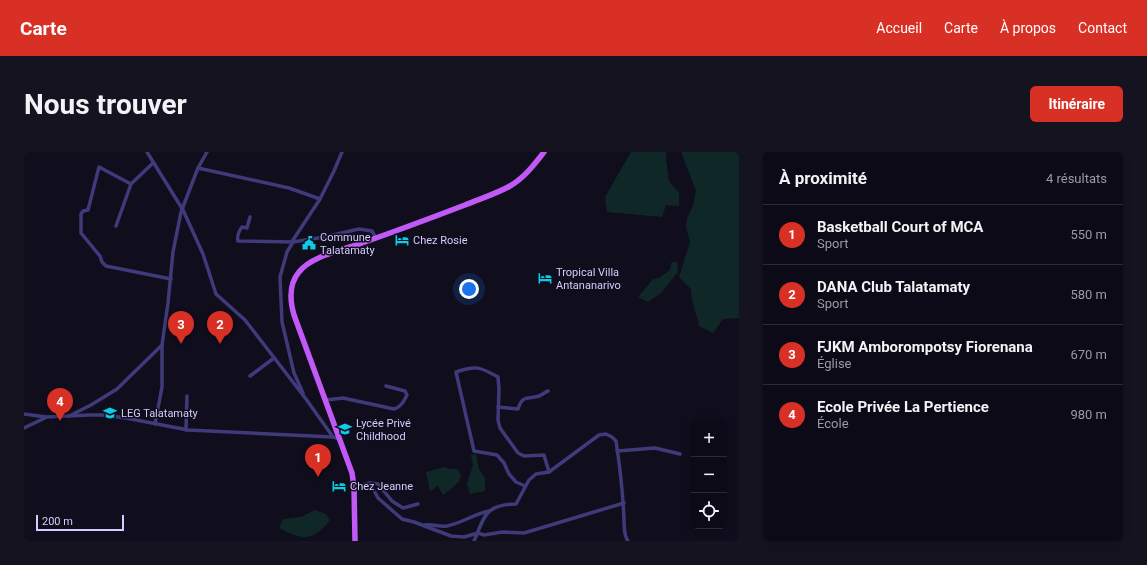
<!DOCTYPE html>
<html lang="fr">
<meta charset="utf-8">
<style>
:root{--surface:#0c0a16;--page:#15131f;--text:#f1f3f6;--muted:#9a9aa1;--line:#2c2b35;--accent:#d93025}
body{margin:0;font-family:Roboto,sans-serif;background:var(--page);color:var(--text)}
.controls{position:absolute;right:12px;bottom:12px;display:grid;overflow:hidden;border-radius:6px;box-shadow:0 2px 10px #0003}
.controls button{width:36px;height:36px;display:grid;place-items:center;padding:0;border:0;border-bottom:1px solid var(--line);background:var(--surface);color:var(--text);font:20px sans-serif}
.scale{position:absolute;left:12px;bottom:10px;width:88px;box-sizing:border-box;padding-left:4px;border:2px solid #d3ccfc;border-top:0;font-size:11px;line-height:14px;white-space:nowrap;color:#d3ccfc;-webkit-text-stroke:3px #100d1d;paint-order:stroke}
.you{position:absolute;left:445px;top:137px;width:14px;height:14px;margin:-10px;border:3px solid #fff;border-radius:50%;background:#1a73e8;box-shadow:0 0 0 6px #1a73e833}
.badge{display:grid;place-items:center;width:26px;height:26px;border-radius:50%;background:var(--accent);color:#fff;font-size:13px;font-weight:700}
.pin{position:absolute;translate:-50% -33px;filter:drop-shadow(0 1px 2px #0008)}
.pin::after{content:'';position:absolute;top:21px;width:14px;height:12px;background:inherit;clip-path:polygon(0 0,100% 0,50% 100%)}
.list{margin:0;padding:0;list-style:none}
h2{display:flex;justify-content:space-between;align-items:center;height:52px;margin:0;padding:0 16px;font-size:17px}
h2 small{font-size:13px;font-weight:400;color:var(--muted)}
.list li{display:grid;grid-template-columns:26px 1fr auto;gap:12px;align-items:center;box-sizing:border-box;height:60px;padding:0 16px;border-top:1px solid var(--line)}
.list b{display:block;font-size:15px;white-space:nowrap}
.list p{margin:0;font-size:13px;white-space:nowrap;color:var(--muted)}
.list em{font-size:13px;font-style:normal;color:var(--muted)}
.icon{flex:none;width:22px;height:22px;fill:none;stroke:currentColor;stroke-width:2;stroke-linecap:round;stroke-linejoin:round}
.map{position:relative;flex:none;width:715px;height:389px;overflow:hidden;border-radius:6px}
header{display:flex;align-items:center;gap:24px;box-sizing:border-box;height:56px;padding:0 20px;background:var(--accent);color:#fff}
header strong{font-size:19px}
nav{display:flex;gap:22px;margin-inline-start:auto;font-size:14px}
.intro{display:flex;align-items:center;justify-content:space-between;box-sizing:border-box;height:96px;padding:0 24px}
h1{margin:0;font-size:28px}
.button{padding:10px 18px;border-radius:6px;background:var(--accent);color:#fff;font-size:14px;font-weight:700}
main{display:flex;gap:24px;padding:0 24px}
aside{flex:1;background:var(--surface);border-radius:6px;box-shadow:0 2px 10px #0003}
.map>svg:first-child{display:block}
.green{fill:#102727}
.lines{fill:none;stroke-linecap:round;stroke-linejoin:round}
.minor{stroke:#3f3a7a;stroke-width:3.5}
.primary{stroke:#c059f6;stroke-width:5.5}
.labels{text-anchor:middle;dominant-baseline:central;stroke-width:3;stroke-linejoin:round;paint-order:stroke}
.poi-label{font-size:11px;fill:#d3ccfc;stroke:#100d1d;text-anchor:start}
</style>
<header>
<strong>Carte</strong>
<nav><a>Accueil</a><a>Carte</a><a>À propos</a><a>Contact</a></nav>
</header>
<div class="intro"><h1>Nous trouver</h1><a class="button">Itinéraire</a></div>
<main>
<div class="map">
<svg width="715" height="389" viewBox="0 0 715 389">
<rect width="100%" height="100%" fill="#100d1d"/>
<g class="green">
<path d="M607 0H642V8L645 29 655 41V54L642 53 638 65 583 60 581 45Z"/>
<path d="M657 0H715V166L699 167 689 181 675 174C673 161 667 150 667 137L655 125 666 90 662 75 663 66 669 54 672 39Z"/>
<path d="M653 109 654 120 637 141 624 150 614 145 629 127 635 126 646 118 647 111Z"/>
<path d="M452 302 455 317 461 326V339L446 342 443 331 449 313 447 303Z"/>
<path d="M421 315 426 317H433L437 323 435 330 419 343 414 334 406 339 402 320Z"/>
<path d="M291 358 302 362 306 368C290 389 278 389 255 376L259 367 277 365Z"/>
</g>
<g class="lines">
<g class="minor">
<path d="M123 0 159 58 179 102 192 142 221 168 282 247 309 285 316 287"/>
<path d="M174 16 183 0"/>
<path d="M107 32 75 15 64 58 59 59 57 62V81L76 104 78 110 82 114 147 127"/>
<path d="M296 47 310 19 318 0"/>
<path d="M226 65 223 76 218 75C215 79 213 85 214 89L269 90"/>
<path d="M92 74 107 32 129 11"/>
<path d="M269 90 263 100 256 125 258 170 270 221 279 241"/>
<path d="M226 224 250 206"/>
<path d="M302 248 319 246 370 257C377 255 380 249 383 243L381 239 362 234"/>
<path d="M474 255 494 257C499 242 503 248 515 244 518 243 521 240 524 239"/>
<path d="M0 262 22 265 65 263H78L102 266 164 278 309 285"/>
<path d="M45 264 67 253 93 237 138 193 144 151 149 100 157 60 174 16 265 36 296 47 269 88V90L300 85 335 77 348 79 352 86"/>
<path d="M131 272 138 235V193"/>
<path d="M0 276 21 266"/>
<path d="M162 278 163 244"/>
<path d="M593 299 631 296 656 302"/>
<path d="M346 331 354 332 368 349 379 356 394 352"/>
<path d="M501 334 492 330 485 322 480 311 473 303 450 299 432 220C452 213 456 215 474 225L475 237 474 268 476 276 494 301 500 304 520 303 525 320"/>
<path d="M330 335 346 331 354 346 378 367 390 370 427 384 440 385 454 381 460 383 478 380 500 381 600 351"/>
<path d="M401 373C408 372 416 375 423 374 438 371 450 362 465 359"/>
<path d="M450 389C461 364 460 353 492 352L505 328 512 322 525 320 575 283 582 282 588 285 592 289C596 315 599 341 600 368 600 374 600 384 604 389"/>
</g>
<path class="primary" d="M331 389 330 335 328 321 270 163C266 149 264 133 275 120 287 104 319 98 338 91 372 79 407 66 441 53 455 47 472 42 486 34 500 26 510 13 520 0"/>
</g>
<defs>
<g id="hotel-bare" transform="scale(1.08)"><path d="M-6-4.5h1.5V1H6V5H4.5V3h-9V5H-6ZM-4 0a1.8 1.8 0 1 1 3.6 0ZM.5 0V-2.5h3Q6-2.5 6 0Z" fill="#0ccce8" stroke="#100d1d" stroke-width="2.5" paint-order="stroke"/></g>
<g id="civic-bare" transform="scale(1.08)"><path d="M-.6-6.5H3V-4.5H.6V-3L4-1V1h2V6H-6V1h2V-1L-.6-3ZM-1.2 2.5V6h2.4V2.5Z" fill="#0ccce8" stroke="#100d1d" stroke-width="2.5" paint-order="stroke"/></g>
<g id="school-bare" transform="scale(1.08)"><path d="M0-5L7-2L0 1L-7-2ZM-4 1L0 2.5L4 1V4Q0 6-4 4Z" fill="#0ccce8" stroke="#100d1d" stroke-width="2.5" paint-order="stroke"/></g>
</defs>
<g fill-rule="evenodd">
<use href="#hotel-bare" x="378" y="88"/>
<use href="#civic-bare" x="285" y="91"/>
<use href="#hotel-bare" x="521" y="126"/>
<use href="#school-bare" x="86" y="261"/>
<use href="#school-bare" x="321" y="277"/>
<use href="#hotel-bare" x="315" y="334"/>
</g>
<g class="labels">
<g class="poi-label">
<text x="296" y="85">Commune<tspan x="296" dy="13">Talatamaty</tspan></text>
<text x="389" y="88">Chez Rosie</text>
<text x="532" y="120">Tropical Villa<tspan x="532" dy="13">Antananarivo</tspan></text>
<text x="97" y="261">LEG Talatamaty</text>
<text x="332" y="271">Lycée Privé<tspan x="332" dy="13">Childhood</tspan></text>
<text x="326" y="334">Chez Jeanne</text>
</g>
</g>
</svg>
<div class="controls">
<button>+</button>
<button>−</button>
<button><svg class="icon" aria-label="locate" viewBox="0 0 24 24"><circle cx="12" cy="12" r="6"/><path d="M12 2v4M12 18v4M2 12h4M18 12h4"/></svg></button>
</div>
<div class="scale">200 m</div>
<div class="you"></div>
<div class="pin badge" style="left:294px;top:325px">1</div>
<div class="pin badge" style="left:196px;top:192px">2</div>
<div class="pin badge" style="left:157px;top:192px">3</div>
<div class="pin badge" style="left:36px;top:269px">4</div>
</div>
<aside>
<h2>À proximité<small>4 résultats</small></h2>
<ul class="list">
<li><span class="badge">1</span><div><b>Basketball Court of MCA</b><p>Sport</p></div><em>550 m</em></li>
<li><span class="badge">2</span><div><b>DANA Club Talatamaty</b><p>Sport</p></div><em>580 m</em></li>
<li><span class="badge">3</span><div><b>FJKM Amborompotsy Fiorenana</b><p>Église</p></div><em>670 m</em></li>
<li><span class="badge">4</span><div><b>Ecole Privée La Pertience</b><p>École</p></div><em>980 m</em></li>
</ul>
</aside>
</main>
